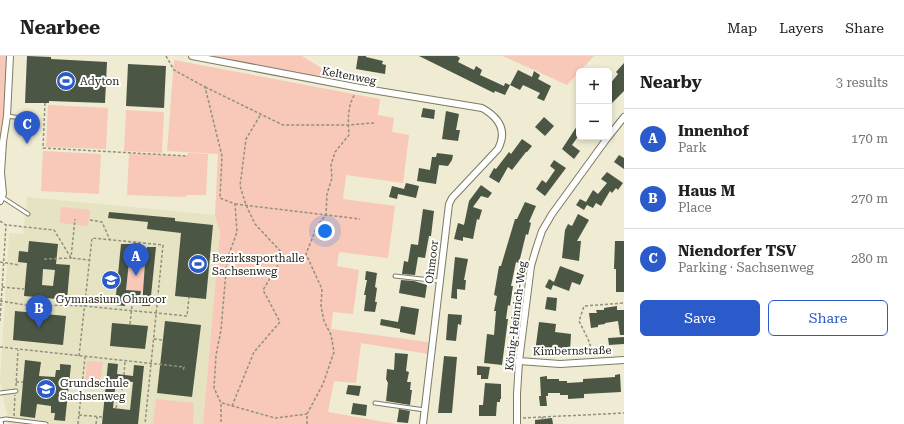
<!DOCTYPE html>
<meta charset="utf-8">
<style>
:root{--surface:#fff;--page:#f2f2f2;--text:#202124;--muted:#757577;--line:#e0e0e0;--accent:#2b5bca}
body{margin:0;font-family:"Roboto Serif",serif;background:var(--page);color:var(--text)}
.controls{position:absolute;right:12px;top:12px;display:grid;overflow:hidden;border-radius:6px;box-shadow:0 2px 6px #0003}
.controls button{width:36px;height:36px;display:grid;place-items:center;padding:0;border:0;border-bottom:1px solid var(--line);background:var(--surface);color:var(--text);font:20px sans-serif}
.you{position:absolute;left:325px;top:175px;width:14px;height:14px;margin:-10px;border:3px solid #fff;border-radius:50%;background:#1a73e8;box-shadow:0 0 0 6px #1a73e833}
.badge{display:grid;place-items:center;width:26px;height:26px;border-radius:50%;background:var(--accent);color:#fff;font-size:13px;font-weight:700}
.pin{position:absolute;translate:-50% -33px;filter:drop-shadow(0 1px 2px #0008)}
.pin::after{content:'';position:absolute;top:21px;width:14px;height:12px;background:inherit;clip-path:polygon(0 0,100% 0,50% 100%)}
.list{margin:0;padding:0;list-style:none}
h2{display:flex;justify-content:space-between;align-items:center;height:52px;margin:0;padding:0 16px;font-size:17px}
h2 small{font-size:13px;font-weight:400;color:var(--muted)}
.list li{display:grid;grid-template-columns:26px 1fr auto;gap:12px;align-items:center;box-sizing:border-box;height:60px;padding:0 16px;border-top:1px solid var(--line)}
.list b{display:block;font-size:15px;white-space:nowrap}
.list p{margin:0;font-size:13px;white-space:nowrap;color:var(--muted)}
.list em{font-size:13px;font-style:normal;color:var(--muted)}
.actions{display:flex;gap:8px;padding:12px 16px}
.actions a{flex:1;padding:9px 0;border:1px solid var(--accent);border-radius:6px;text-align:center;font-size:14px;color:var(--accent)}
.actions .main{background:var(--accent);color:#fff}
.map{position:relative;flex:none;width:624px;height:368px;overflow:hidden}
header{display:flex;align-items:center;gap:24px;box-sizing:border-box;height:56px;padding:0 20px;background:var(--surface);border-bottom:1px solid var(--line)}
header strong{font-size:19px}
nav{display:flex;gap:22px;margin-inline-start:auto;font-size:14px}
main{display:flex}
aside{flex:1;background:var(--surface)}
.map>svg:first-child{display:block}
.built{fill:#e6e3c2}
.green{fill:#f8c8b8}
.building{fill:#4b5744;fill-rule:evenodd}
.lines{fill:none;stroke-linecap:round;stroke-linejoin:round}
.lane-casing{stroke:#7d7b64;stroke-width:5}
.street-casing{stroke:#7d7b64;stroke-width:8}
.path{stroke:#92907e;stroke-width:1.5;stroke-dasharray:3 2;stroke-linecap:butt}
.lane{stroke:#fff;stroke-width:3}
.street{stroke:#fff;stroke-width:6}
.labels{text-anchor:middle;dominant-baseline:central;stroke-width:4;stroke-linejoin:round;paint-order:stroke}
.street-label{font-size:11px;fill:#25241b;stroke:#fff}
.poi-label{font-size:11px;fill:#25241b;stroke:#fff;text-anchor:start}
</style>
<header>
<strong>Nearbee</strong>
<nav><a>Map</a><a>Layers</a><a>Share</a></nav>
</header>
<main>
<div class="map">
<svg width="624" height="368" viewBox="0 0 624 368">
<rect width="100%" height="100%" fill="#efecd3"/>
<path class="built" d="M27 141 215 159 220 176 203 368H9L0 325 9 177 23 178Z"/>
<g class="green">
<path d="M0 0H7L4 60 0 83Z"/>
<path d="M212 0H302L344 26Z"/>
<path d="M503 0H594L567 29Z"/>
<path d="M174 4 380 43 378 59 394 62 392 76 409 79 403 127 346 119 343 143 395 150 388 202 339 196 337 210 359 214 353 258 333 256 331 273 428 286V298L361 287 356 327 334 325 328 356 396 368H203L220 176 215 159 218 98 167 95Z"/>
<path d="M48 49 108 52 106 93 46 91Z"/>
<path d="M126 54 164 56 162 97 124 95Z"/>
<path d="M43 95 101 98 99 138 41 135Z"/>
<path d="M129 97 187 100 188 97 208 98 206 139H186V141L127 139Z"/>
<path d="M61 151 90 154 88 170 60 167Z"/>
<path d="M129 206 145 207 143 235 126 234Z"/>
<path d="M87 305 103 306 100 328 85 326Z"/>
<path d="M156 343 194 347 193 368H153Z"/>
</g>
<g class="building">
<path d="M27 0 51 1V3L107 6 105 47 49 45V47H25Z"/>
<path d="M358 0H366V1L383 5 382 8 386 9 385 18 356 13Z"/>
<path d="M419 0H457L460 2 458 6 474 14 476 10 482 14 480 19 504 30 505 27 510 29 505 39 495 35 494 37Z"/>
<path d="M624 7V35L609 50V29L618 18 616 16Z"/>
<path d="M128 8 166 10 164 52 126 50Z"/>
<path d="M518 14 532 21 534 15 540 19 538 23 551 30 544 45 537 42 540 37 523 29 520 34 510 29Z"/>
<path d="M423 52 435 54 434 63 421 61Z"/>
<path d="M446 55 459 58 456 74H460L458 85 442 83Z"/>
<path d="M544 61 554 70 545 80 535 71Z"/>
<path d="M579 67V79L572 89 580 95 574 103 562 93Z"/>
<path d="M522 83 532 90 527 96H526L512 114 508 111 499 127 489 121 494 112 496 113 509 96 511 98Z"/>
<path d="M437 97 453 99 452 104 448 110 439 109 436 128 417 125 419 112 430 114 432 101H436Z"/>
<path d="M619 99 624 102V113L614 106Z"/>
<path d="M554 104 566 112 545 140 536 133 542 124 546 127 555 114 550 110Z"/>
<path d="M607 116 623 127 618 134 616 132 612 137 610 135 601 150 596 147 593 152 587 149 584 154 576 149 580 143 586 146 593 134 598 138 607 127 601 123Z"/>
<path d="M406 127 419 130 416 142 398 138 397 143 389 141 392 130 404 133Z"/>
<path d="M481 129 492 137 488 142 481 140 473 151 482 154 479 164 477 163 473 183 463 181V185L454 183 458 167 464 169 469 145Z"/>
<path d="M525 146 536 150 529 166 531 167 528 179 526 178 519 207 516 206 511 230H513L510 250 508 249 506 263H508L502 309 484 307 487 278 494 279 496 255H494L497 240 494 239 499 210H501L515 163H517Z"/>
<path d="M423 153 434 155 431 180H429L425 202 418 201 415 219 402 218 404 205 408 206 411 188 418 189Z"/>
<path d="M109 156 175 162V165L213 169 206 243 175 240 181 177 147 173 148 166 108 162Z"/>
<path d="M578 158 589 164 577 185H581L579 205 562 202 565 174 568 168 572 170Z"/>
<path d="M29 185 58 188 56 208 70 209 67 244 24 240 27 207 18 206 19 195 28 196ZM43 213 55 214 53 230 42 229Z"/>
<path d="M615 185H624V236H616V213H614Z"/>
<path d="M121 188H131L130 199 146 201 147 191H156L150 250H142L145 207 129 206 126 234 141 235 140 240 126 239 125 250 115 249Z"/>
<path d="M455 201 468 203 464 224H466L465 234 457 233V243L451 242Z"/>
<path d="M560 210 584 219 580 229 572 226 569 235 553 229 551 234 545 231 549 223 554 226Z"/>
<path d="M366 215 377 217 375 231 377 232 375 246H377L375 256 364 255 366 239H364L367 224H365Z"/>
<path d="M401 224 414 225 427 229 425 242 399 237Z"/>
<path d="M547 241 557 242 556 255 545 253Z"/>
<path d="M401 250 419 253 415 279 400 276V273L380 269 381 263 398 266Z"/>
<path d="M617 250V254H624V279H620L618 265 605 267V268L598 269V271L591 272 589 257H597L596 254H604V252Z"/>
<path d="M15 255 66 260 63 289 13 284Z"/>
<path d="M448 258 462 259 461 269 458 268 456 285 446 284Z"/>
<path d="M165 265 201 269 192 341 157 337Z"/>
<path d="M539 266 556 268 555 276 571 278 570 294 553 292 552 298 535 296Z"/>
<path d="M112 267 148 270 145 293 110 290Z"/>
<path d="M624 281V288L609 289 608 282Z"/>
<path d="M395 297 408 298 406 315 409 316 407 326H411L410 334H412L410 349 386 345 388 326H387V324H386L387 313 394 314Z"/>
<path d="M444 300 457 301 452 357H438Z"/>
<path d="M25 304 41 306 39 320 55 321 56 314H60V308L71 309 65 365 54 364 55 357H51V350L37 348 35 362 20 360Z"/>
<path d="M108 307 118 308 117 318 133 320 134 309 144 310 138 368H102ZM116 324 133 326 130 354 113 352Z"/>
<path d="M477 310 490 311 488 323H481V319H477Z"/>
<path d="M620 318 621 336 584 338V342L568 343V339H560V337H548V340H541L540 321 547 320V323H559V325H567V327L583 326V323L615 321V319Z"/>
<path d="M485 327 501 328V343H500V346H497L496 360H479V349H483Z"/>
<path d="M348 329 361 330 359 340 346 338Z"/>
<path d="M539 340H546L547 350H540Z"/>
<path d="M353 347 367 349 366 360 351 358Z"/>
<path d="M399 353 410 355 408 367 397 366Z"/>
<path d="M552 362 553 368H535V364Z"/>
</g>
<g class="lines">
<g class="lane-casing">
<g id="lane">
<path d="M7 60 21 62"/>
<path d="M2 141 28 158"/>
<path d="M395 220 439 225"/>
<path d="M0 337 16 335"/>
<path d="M375 347 425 354"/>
<path d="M0 364 6 363 46 368"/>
</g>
</g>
<g class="street-casing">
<g id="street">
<path d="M192 0 360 32 482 52C498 61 508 74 498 93L452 142 449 148 423 368"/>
<path d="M609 80 624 61"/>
<path d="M0 145 3 138 1 116 3 86 7 60 10 0"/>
<path d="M519 305 560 308 624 304"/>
<path d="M0 367V368"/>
<path d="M517 368V338L519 305 531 210 536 193 542 175 552 158 608 81"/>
</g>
</g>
<g class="path">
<path d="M166 0 174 14 205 31 222 100 220 142 235 148 237 176 227 204 221 274 216 299 214 332 221 347V368"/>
<path d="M205 31 283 69H348L374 67"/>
<path d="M45 47 43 92 188 100"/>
<path d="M235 148 360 163"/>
<path d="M90 164 102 166 110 184"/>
<path d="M0 165 6 169 54 174 71 202 89 204"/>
<path d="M138 200 139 187"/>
<path d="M44 203 71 202 75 163"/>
<path d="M0 206 20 209"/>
<path d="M2 231 24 233"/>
<path d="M0 245 38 251 61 249 84 250 187 260 189 241"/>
<path d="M61 249V243"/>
<path d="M38 251 39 242"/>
<path d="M0 265 6 169"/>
<path d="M130 268 133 240"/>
<path d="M154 283 163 284"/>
<path d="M0 291 184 311 183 315"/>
<path d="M79 300 92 182 163 189 145 368"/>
<path d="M594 300 588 283 579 265 584 250 624 247"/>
<path d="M124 319 125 305"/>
<path d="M16 326H23"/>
<path d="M16 330 18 294"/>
<path d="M222 347 275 362 307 358"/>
<path d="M232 350 254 296 280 266 263 234 284 199 255 168 246 149 240 130 246 83 261 58"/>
<path d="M116 352 117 347 121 344 122 333 120 329V324"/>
<path d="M79 359 103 361"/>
<path d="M14 360 15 339"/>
<path d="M542 361 543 365"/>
<path d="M523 362 624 357"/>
<path d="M78 368 85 301"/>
<path d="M96 368 97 361"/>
<path d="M307 368V358L323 328 334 296 331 279 324 265 321 250 322 233 306 198 317 170 326 159 327 138 332 122 331 109 335 96 349 79C348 66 347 50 355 38"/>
</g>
<use href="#lane" class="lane"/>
<use href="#street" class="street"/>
</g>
<defs>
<g id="stadium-disc" transform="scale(1)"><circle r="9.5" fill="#2b5bca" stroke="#fff"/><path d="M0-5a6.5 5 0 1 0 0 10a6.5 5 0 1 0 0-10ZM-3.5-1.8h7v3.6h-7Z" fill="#fff"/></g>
<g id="school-disc" transform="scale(1)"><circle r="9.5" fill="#2b5bca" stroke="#fff"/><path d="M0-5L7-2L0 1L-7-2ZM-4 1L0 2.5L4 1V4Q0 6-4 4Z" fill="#fff"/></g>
</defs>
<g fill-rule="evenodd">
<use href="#stadium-disc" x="66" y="25"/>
<use href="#stadium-disc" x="198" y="208"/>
<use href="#school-disc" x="111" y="224"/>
<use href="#school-disc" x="46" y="333"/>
</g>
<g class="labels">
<g class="street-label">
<text transform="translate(349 20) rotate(11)">Keltenweg</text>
<text transform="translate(432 206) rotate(-83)">Ohmoor</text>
<text transform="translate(516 260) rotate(-83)">König-Heinrich-Weg</text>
<text transform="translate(572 295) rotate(-1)">Kimbernstraße</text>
</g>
<g class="poi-label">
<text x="80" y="25">Adyton</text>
<text x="212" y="202">Bezirkssporthalle<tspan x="212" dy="13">Sachsenweg</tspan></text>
<text x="111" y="243" text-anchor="middle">Gymnasium Ohmoor</text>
<text x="60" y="327">Grundschule<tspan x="60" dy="13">Sachsenweg</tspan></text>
</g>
</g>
</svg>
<div class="controls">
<button>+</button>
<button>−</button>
</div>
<div class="you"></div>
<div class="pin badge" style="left:136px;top:220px">A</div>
<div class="pin badge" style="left:39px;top:272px">B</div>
<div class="pin badge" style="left:27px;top:88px">C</div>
</div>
<aside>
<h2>Nearby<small>3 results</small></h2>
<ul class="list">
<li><span class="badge">A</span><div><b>Innenhof</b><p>Park</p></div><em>170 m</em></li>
<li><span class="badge">B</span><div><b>Haus M</b><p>Place</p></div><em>270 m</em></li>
<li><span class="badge">C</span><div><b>Niendorfer TSV</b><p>Parking · Sachsenweg</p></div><em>280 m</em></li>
</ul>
<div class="actions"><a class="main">Save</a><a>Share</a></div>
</aside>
</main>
